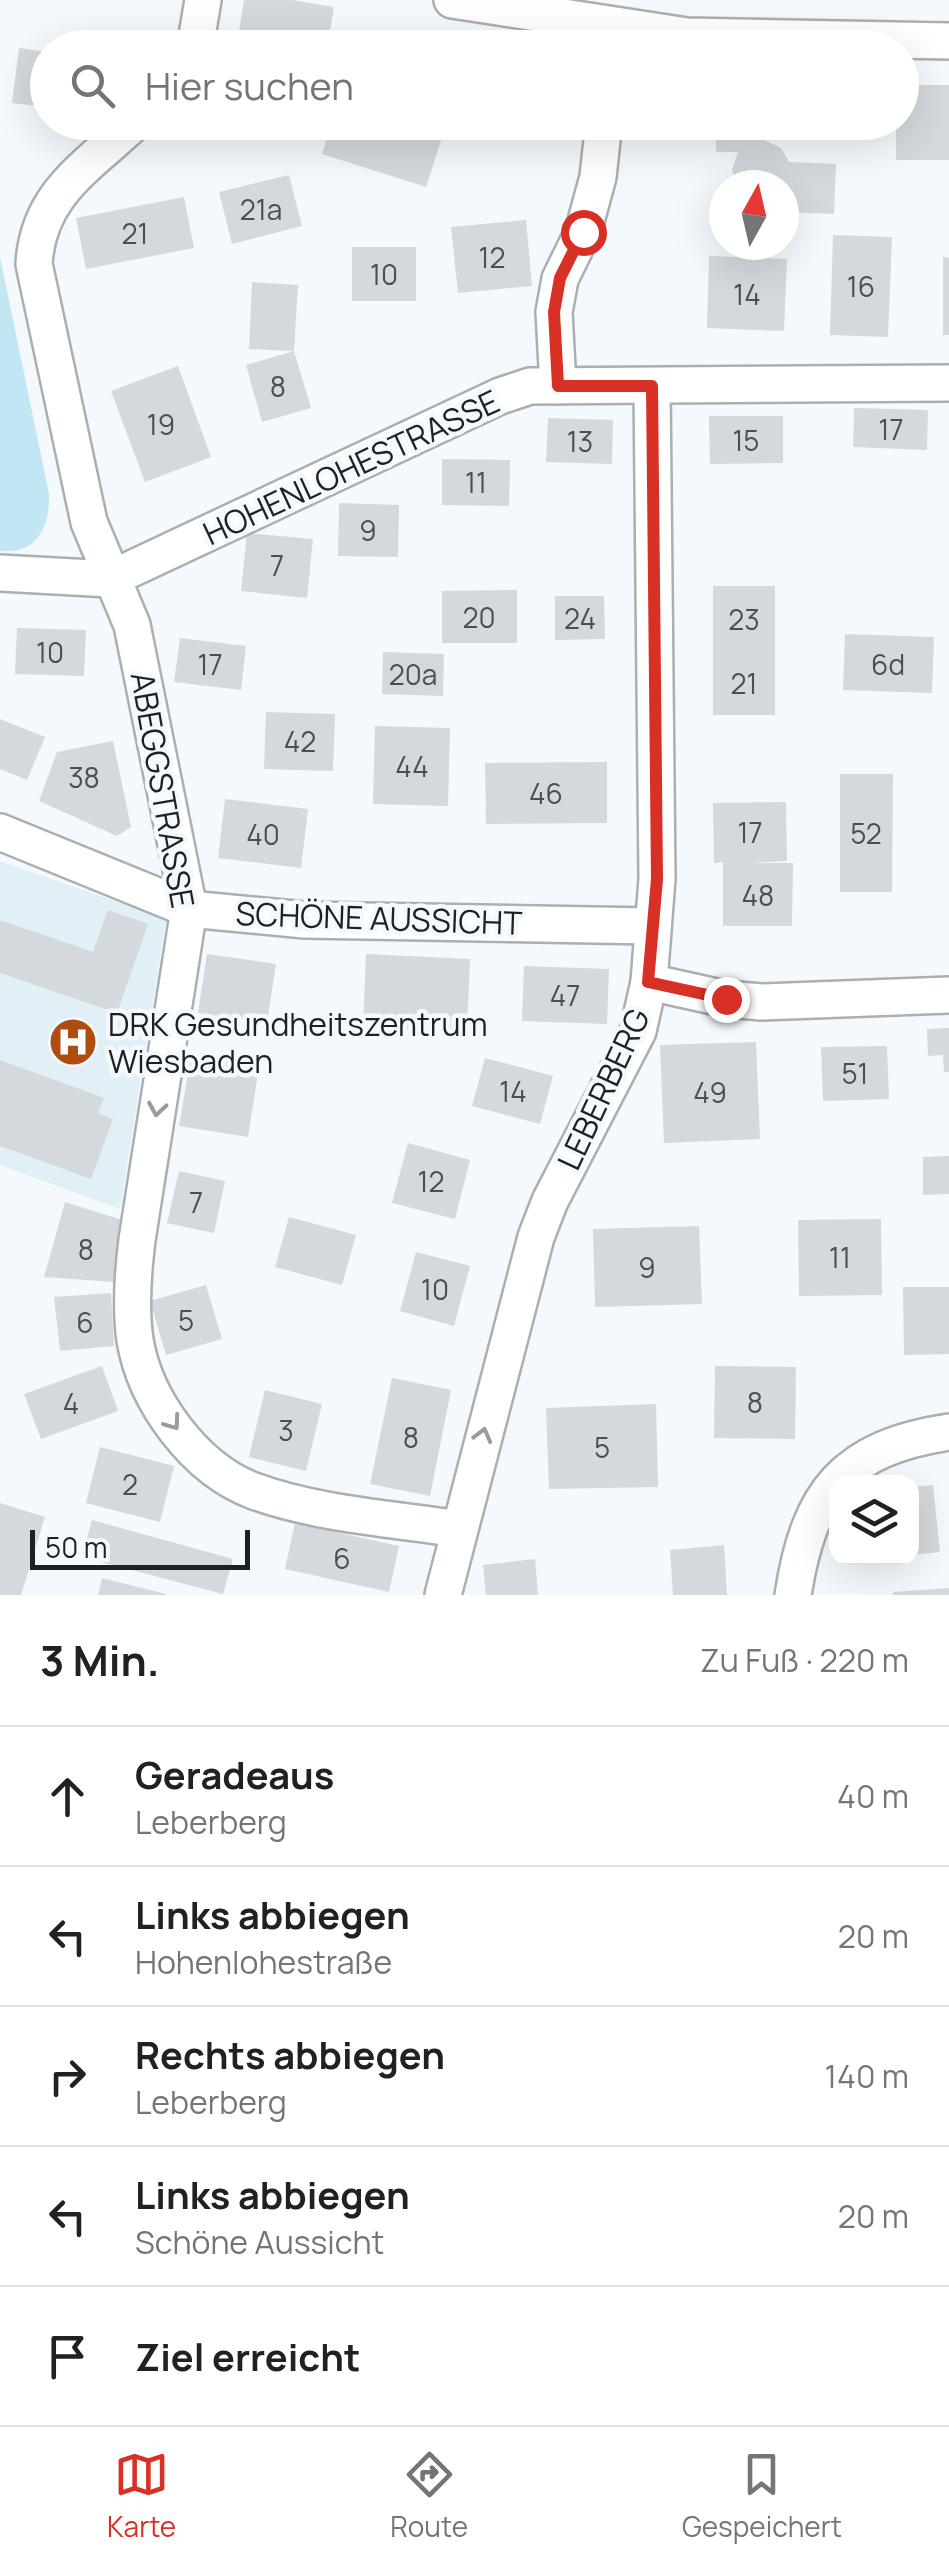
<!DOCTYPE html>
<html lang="de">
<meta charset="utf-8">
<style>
:root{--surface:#fff;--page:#f2f2f2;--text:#202124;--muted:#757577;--line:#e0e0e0;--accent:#d93025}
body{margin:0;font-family:Manrope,sans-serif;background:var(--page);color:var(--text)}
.controls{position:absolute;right:30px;bottom:30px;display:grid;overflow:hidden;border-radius:20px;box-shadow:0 10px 40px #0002}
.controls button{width:90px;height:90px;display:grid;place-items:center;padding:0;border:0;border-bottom:2px solid var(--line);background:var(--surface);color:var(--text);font:50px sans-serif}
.compass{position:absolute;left:709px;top:170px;width:90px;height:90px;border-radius:50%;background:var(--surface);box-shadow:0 10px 40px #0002;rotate:8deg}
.scale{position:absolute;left:30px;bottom:25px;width:220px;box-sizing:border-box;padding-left:10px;border:5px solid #1e2122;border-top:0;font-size:28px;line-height:35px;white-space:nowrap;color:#1e2122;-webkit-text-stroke:8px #f3f9fc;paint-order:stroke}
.stop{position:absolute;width:30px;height:30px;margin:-22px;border:8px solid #d93025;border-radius:50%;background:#fff}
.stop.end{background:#d93025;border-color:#fff;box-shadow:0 2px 10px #0008}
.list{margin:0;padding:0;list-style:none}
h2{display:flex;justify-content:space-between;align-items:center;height:130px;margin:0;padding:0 40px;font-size:42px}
h2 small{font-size:32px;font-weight:400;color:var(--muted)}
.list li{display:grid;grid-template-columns:65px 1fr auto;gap:30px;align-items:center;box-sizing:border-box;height:140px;padding:0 40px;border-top:2px solid var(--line)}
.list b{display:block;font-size:38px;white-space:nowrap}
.list p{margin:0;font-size:32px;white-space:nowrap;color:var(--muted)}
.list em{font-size:32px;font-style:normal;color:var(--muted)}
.icon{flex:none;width:55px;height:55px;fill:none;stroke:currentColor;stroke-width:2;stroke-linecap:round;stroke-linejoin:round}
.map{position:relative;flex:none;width:949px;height:1595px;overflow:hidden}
.search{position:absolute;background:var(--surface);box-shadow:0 10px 40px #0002;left:30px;right:30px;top:30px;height:110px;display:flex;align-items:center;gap:25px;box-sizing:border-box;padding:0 35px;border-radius:55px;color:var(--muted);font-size:38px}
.sheet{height:830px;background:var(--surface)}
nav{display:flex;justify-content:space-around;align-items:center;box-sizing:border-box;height:140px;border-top:2px solid var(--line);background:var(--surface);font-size:28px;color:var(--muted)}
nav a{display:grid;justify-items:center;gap:5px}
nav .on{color:var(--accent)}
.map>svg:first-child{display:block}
.built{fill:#e1eff6}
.green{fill:#c3e6f5}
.building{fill:#d3d9dc}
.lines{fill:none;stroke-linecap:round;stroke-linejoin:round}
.street-casing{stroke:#a9afb2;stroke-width:40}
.street{stroke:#fff;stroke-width:35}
.oneway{stroke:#9a9b9c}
.route{stroke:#d93025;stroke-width:12}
.labels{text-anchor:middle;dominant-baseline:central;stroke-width:9;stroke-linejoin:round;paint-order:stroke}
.number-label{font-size:28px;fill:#4b4f50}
.street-label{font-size:32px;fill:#1e2122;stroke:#f3f9fc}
.poi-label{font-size:32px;fill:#1e2122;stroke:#f3f9fc;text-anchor:start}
</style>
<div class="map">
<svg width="949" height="1595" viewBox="0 0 949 1595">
<rect width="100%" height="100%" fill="#f3f9fc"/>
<path class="built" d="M0 861 166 919 120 1209 0 1165Z"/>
<path class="green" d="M0 257 49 494C50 526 37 555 0 551Z"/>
<g class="building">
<path d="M244 0H292L334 7 327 48H258L237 44Z"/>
<path d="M478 37 507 47V48H475Z"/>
<path d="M19 48 48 52V107L12 103Z"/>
<path d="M902 85H949V160H896V122H902Z"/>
<path d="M332 122 446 125 426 187 322 154Z"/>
<path d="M716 122H766V141L781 148 789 162 836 164 834 214 784 212V185H738L732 170 738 152H716Z"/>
<path d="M289 175 302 226 232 244 219 192Z"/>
<path d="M184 197 194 248 86 269 76 218Z"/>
<path d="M526 220 532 286 458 293 451 227Z"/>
<path d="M833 235 892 237 888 337 830 335Z"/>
<rect x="352" y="247" width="64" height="54"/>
<path d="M709 256 787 259 784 331 707 328Z"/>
<path d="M943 257 949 258V335H943Z"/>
<path d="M252 282 298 285 294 351 311 408 262 422 246 365 294 351 249 349Z"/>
<path d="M178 366 211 457 145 482 111 391Z"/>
<path d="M854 408 928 410 927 450 853 447Z"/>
<path d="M709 416H783V463L710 464Z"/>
<path d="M548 418 613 420 612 464 546 462Z"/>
<path d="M442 459 510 460 509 506 442 505Z"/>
<path d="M339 503 399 505 398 557 338 556Z"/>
<path d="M247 533 313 539 307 598 241 591Z"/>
<rect x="713" y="586" width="62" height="129"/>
<path d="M517 590V643H442V591Z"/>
<path d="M555 596H604L605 639 555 640Z"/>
<path d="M17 628 86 630 84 676 15 674Z"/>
<path d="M845 634 934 637 932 693 843 690Z"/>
<path d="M180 638 246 646 241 690 174 682Z"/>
<path d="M383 652 444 654 443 696 382 694Z"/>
<path d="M266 712 335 714 333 771 264 769Z"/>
<path d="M0 719 45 737 27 780 0 769Z"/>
<path d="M375 726 450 728 448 806 373 804Z"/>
<path d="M113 741 131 827 117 836 39 801 57 752Z"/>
<path d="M607 762V823L486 824 485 763Z"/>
<path d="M840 774H893L892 892H840Z"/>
<path d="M225 799 308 809 301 868 218 858Z"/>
<path d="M786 802 787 861 751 863H793L792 926H723V862L714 863 713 803Z"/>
<path d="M108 910 148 924 117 1013 0 973V920L93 952Z"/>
<path d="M207 954 276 964 267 1023 198 1013Z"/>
<path d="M366 954 470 959 467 1031 363 1027Z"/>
<path d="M524 966 609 969 607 1024 522 1021Z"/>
<path d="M949 1028V1072H944L943 1055 928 1056 927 1029Z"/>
<path d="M756 1042 760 1139 664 1143 660 1045Z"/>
<path d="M887 1046 889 1099 823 1101 821 1047Z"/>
<path d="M191 1056 259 1067 248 1137 179 1126Z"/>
<path d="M485 1058 553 1076 540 1124 472 1106Z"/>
<path d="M0 1060 104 1098 98 1113 113 1119 91 1179 0 1146Z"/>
<path d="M408 1143 470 1160 455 1219 392 1203Z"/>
<path d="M949 1156V1194L923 1195V1157Z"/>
<path d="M179 1171 225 1181 214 1233 167 1223Z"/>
<path d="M65 1202 125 1221 114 1282 44 1277Z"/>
<path d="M289 1217 356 1235 342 1285 275 1267Z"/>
<path d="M881 1219 882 1295 799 1296 798 1220Z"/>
<path d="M699 1226 702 1304 595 1307 593 1229Z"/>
<path d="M416 1252 470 1266 454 1326 400 1311Z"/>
<path d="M206 1285 222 1339 166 1355 150 1301Z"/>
<path d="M903 1287H949V1354L904 1355Z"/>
<path d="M111 1293 114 1346 60 1351 54 1297Z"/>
<path d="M102 1366 118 1411 41 1439 24 1394Z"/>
<path d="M715 1366 796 1367 795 1439 714 1438Z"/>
<path d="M392 1378 451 1390 430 1496 370 1484Z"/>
<path d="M265 1390 322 1404 306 1471 249 1457Z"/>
<path d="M656 1404 658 1487 549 1489 546 1408Z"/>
<path d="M100 1447 174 1466 160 1522 86 1503Z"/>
<path d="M933 1485 940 1552 912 1555V1487Z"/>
<path d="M0 1503 45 1517 21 1595H0Z"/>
<path d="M92 1520 233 1559 223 1594 82 1557Z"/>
<path d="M295 1523 399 1546 389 1592 285 1569Z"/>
<path d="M724 1545 727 1595H673L670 1550Z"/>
<path d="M535 1559 538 1595H486L483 1565Z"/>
<path d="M102 1578 166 1594V1595H98Z"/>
<path d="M949 1588V1595H893V1592Z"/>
</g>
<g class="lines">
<g class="street-casing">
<g id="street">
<path d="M452 0 687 36 949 41"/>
<path d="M195 48 203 0"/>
<path d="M135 122C87 167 38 194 34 264L89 522 132 625 189 909 137 1240C133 1272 130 1307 135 1340 145 1401 195 1469 254 1491 316 1514 394 1519 459 1529"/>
<path d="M558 386 554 312 560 279 583 232 598 177 604 122"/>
<path d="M0 573 110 579 500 396 530 386 949 383"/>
<path d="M0 832 189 909 305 920 653 926"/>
<path d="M649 982 726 999 762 1002 949 995"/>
<path d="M443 1595 536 1237 550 1201 638 1031 649 982 657 879 652 386"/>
<path d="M793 1595C809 1492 844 1448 949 1432"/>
</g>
</g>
<use href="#street" class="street"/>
</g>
<defs><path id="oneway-chevron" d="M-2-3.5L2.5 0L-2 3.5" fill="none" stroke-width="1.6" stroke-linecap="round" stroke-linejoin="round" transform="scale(2.5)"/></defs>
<g class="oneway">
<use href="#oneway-chevron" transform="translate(157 1109) rotate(99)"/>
<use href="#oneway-chevron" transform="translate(173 1423) rotate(54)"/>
<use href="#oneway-chevron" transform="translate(483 1435) rotate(-75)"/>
</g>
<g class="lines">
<path class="route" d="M583 232 560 278 554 312 558 386H652L657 879 648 982 726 999"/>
</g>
<defs>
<g id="hospital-disc" transform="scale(2.5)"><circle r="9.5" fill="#af4d10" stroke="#f3f9fc"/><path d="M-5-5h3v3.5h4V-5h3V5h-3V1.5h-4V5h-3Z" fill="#fff"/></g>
</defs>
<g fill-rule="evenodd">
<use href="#hospital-disc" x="73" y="1042"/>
</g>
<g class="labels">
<g class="number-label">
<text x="261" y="209">21a</text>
<text x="135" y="233">21</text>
<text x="492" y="257">12</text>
<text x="384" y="274">10</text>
<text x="861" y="286">16</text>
<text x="747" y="294">14</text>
<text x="278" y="386">8</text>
<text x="161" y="424">19</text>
<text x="891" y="429">17</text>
<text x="746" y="440">15</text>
<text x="580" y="441">13</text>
<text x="476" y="482">11</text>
<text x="368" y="530">9</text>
<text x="277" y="565">7</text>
<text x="479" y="617">20</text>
<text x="580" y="618">24</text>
<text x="744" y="619">23</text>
<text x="50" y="652">10</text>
<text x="210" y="664">17</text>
<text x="888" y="664">6d</text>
<text x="413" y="674">20a</text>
<text x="744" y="683">21</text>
<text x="300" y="741">42</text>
<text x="412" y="766">44</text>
<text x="84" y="777">38</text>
<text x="546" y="793">46</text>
<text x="750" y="832">17</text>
<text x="866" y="833">52</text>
<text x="263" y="834">40</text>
<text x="758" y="895">48</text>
<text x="565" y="995">47</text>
<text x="855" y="1073">51</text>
<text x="513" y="1091">14</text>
<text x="710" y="1092">49</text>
<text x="431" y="1181">12</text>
<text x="196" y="1202">7</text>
<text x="86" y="1249">8</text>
<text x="840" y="1257">11</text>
<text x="647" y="1267">9</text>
<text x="435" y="1289">10</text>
<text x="186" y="1320">5</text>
<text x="85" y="1322">6</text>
<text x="755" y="1402">8</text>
<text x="71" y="1403">4</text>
<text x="286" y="1430">3</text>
<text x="411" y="1437">8</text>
<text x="602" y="1447">5</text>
<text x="130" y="1484">2</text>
<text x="342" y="1558">6</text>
</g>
<g class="street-label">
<text transform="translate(351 467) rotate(-25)">HOHENLOHESTRASSE</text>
<text transform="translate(163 790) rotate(80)">ABEGGSTRASSE</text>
<text transform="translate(379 918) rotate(2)">SCHÖNE AUSSICHT</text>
<text transform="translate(603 1089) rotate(-65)">LEBERBERG</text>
</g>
<g class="poi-label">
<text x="108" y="1024">DRK Gesundheitszentrum<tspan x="108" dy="37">Wiesbaden</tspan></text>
</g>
</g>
</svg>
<div class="controls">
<button><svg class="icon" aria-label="layers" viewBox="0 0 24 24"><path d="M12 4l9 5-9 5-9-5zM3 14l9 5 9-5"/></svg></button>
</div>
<svg class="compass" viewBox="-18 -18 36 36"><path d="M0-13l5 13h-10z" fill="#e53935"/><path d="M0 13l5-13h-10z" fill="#757577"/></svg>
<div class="scale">50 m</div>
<div class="stop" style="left:583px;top:232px"></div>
<div class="stop end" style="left:726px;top:999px"></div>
<div class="search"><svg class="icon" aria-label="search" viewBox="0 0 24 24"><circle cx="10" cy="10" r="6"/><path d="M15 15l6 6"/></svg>Hier suchen</div>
</div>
<section class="sheet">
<h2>3 Min.<small>Zu Fuß · 220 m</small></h2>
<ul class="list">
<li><svg class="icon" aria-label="ahead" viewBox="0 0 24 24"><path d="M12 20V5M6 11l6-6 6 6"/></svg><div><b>Geradeaus</b><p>Leberberg</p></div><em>40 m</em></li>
<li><svg class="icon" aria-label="left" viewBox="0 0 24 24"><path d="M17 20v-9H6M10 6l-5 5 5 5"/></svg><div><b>Links abbiegen</b><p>Hohenlohestraße</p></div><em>20 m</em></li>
<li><svg class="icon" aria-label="right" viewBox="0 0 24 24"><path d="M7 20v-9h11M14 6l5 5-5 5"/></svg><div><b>Rechts abbiegen</b><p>Leberberg</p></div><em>140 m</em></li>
<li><svg class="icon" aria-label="left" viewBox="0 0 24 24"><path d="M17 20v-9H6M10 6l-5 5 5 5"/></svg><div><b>Links abbiegen</b><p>Schöne Aussicht</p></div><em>20 m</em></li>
<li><svg class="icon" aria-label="arrive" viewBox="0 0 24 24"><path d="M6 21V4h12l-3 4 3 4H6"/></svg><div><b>Ziel erreicht</b></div></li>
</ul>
</section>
<nav>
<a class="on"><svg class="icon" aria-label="map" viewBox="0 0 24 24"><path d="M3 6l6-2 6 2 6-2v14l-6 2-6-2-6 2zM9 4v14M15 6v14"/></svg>Karte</a>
<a><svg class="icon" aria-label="directions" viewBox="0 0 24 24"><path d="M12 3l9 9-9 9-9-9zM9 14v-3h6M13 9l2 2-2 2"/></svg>Route</a>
<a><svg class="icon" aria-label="saved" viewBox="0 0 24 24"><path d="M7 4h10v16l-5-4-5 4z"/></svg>Gespeichert</a>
</nav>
